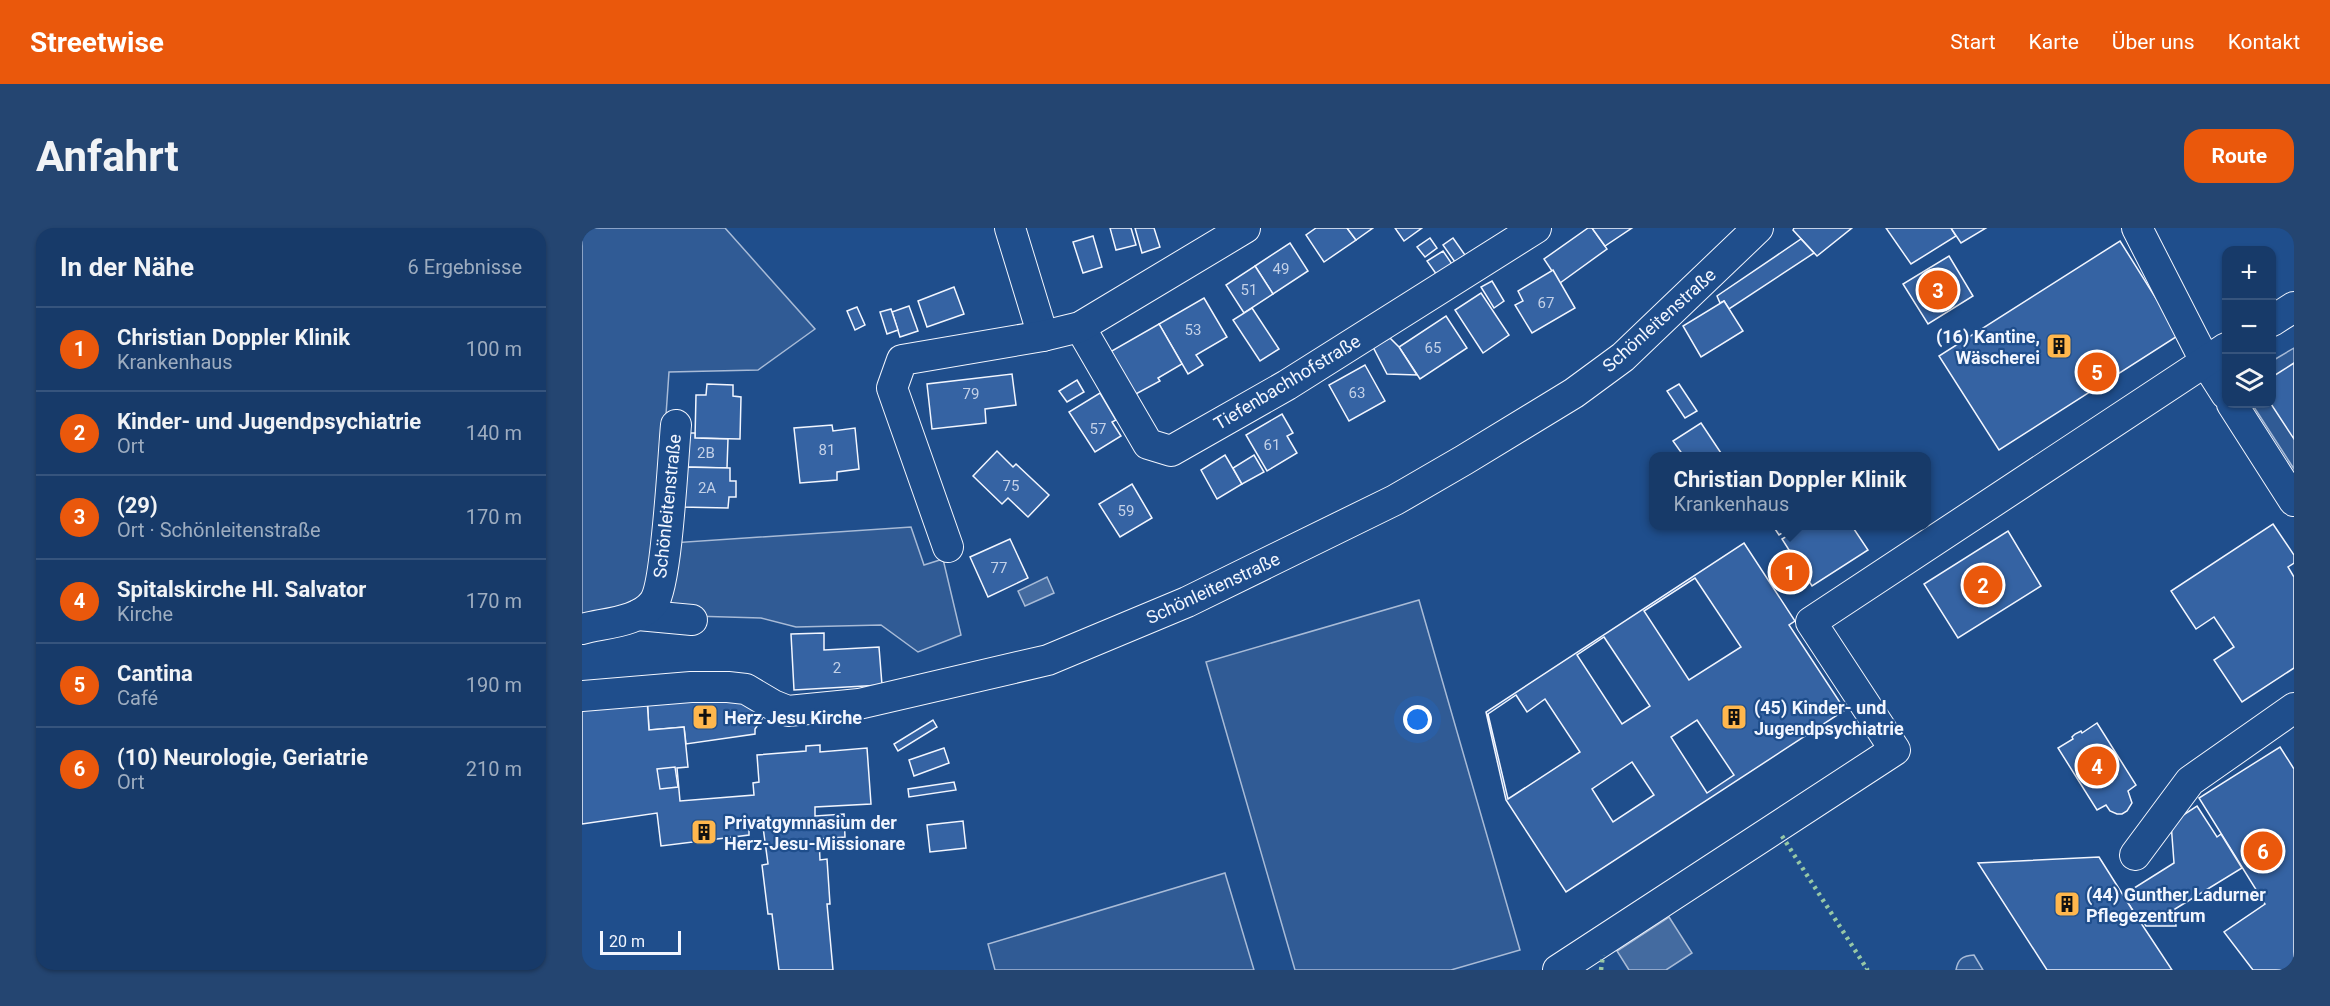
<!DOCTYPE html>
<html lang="de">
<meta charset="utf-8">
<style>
:root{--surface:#173a69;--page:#244571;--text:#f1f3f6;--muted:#9eadc0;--line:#36547d;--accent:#ea580c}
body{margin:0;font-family:Roboto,sans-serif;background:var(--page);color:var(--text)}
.controls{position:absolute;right:18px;top:18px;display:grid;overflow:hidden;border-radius:12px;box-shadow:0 2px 4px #0004}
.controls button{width:54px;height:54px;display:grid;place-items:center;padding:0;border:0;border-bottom:2px solid var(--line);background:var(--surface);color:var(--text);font:30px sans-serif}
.scale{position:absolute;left:18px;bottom:15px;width:81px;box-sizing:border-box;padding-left:6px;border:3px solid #f2f6ff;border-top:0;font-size:16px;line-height:21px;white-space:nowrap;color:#f2f6ff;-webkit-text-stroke:4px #1f4e8c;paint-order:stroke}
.you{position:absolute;left:836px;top:492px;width:21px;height:21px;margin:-15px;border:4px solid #fff;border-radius:50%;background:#1a73e8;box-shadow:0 0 0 9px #1a73e833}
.badge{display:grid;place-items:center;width:39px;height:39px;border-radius:50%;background:var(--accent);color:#fff;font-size:20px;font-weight:700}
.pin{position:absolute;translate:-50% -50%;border:3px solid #fff;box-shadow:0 2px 6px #0006}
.popup{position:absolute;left:1067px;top:224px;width:282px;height:78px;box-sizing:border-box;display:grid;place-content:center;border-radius:12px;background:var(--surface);filter:drop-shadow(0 2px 4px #0005);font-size:20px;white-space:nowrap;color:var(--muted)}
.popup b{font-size:22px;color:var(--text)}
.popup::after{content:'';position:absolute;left:50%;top:100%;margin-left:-12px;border:12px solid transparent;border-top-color:var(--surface)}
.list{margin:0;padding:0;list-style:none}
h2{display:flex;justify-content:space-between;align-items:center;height:78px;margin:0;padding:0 24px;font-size:26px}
h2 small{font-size:20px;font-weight:400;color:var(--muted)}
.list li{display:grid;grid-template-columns:39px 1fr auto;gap:18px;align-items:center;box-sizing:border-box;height:84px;padding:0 24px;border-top:2px solid var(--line)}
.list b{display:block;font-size:22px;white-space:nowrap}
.list p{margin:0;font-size:20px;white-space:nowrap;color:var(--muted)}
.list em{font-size:20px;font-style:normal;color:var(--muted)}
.icon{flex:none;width:33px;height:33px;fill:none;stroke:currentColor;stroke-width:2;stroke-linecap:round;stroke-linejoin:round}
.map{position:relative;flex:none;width:1712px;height:742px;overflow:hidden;border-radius:18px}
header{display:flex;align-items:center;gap:36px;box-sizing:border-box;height:84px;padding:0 30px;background:var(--accent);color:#fff}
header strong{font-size:28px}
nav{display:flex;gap:33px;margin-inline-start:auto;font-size:21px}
.intro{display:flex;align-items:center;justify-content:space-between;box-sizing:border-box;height:144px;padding:0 36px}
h1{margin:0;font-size:42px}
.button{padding:15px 27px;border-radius:18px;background:var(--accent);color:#fff;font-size:21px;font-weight:700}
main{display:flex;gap:36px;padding:0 36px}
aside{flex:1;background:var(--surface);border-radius:18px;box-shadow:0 2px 4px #0004}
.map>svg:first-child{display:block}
.green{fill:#305b95;stroke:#a8bbd7;stroke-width:1.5}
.water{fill:#446ba0;stroke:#a8bbd7;stroke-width:1.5}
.building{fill:#3563a3;stroke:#f2f6ff;stroke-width:1.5;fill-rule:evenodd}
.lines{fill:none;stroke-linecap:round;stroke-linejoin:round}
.minor-casing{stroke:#f2f6ff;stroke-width:32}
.minor{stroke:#1f4e8c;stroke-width:30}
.hedge{stroke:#97c8a6;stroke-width:4.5;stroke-dasharray:3 4.5;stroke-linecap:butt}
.labels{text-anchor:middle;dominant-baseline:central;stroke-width:4.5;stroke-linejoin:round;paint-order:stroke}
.number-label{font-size:15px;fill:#c3d1e8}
.street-label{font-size:18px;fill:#f2f6ff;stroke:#1f4e8c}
.poi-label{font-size:18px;font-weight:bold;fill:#f2f6ff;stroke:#1f4e8c;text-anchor:start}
</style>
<header>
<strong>Streetwise</strong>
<nav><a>Start</a><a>Karte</a><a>Über uns</a><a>Kontakt</a></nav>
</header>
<div class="intro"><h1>Anfahrt</h1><a class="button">Route</a></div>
<main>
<aside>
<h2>In der Nähe<small>6 Ergebnisse</small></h2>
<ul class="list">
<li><span class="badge">1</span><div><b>Christian Doppler Klinik</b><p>Krankenhaus</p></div><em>100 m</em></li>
<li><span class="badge">2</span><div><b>Kinder- und Jugendpsychiatrie</b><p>Ort</p></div><em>140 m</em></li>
<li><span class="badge">3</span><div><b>(29)</b><p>Ort · Schönleitenstraße</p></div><em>170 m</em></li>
<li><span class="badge">4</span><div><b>Spitalskirche Hl. Salvator</b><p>Kirche</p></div><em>170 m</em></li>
<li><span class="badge">5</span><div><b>Cantina</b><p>Café</p></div><em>190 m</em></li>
<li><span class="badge">6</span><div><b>(10) Neurologie, Geriatrie</b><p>Ort</p></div><em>210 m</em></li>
</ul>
</aside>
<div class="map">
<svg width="1712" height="742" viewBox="0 0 1712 742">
<rect width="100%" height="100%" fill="#1f4e8c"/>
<g class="green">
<path d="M0 0H143L233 101 176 142 87 144 75 316 329 299 342 337 361 331 379 407 336 424 299 397 214 399 179 390 110 388 0 392Z"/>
<path d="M1712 120V241L1670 176H1690V133Z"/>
<path d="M837 372 938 722 869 742H713L624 434Z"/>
<path d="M643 645 672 742H413L406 716Z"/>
<path d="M1392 727 1401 742H1374C1376 731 1380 728 1392 727Z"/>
</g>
<g class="water">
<path d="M465 349 472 365 443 378 436 363Z"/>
<path d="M1087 689 1110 725 1084 742H1047L1035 723Z"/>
</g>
<g class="building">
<path d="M528 0H549L554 17 534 22Z"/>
<path d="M553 0H572L578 19 560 25Z"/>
<path d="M734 0H765L774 12 742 34 724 7Z"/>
<path d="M765 0H791L774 12Z"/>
<path d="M813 0H840L822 13Z"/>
<path d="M1006 0H1010L1025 21 978 55 962 31Z"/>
<path d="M1010 0H1050L1023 18Z"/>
<path d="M1212 0H1270L1235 28 1211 2Z"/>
<path d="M1304 0H1369L1374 8 1329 36Z"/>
<path d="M1369 0H1404L1379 15Z"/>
<path d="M511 8 520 39 501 45 491 14Z"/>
<path d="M848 10 855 20 843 29 835 19Z"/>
<path d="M871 10 883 27 873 34 861 17Z"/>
<path d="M1219 11 1232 25 1147 81 1142 73 1138 75 1135 68Z"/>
<path d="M1538 13 1597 107 1417 222 1357 128Z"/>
<path d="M708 15 726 43 691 66 673 38Z"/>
<path d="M861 23 872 39 857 50 845 33Z"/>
<path d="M1367 28 1391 68 1346 96 1321 56Z"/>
<path d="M673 38 691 66 662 85 644 57Z"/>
<path d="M971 42 993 80 950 105 933 77 941 73 936 63Z"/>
<path d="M910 53 922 73 912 80 899 59Z"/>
<path d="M372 59 382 86 345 99 336 73Z"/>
<path d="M899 65 927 107 901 125 873 82Z"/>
<path d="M622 70 645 109 614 127 621 137 606 146 577 96Z"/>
<path d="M1142 73 1161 103 1119 129 1101 98Z"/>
<path d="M327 78 336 103 318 109 310 84Z"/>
<path d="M275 79 283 97 273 102 265 83Z"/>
<path d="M670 80 697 121 678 133 651 92Z"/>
<path d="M309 81 316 102 305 106 298 84Z"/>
<path d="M864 88 885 120 838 151 817 119Z"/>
<path d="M577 96 600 136 576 150 578 153 552 167 528 124Z"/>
<path d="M808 110 817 119 835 147 805 146 791 119Z"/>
<path d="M1712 135V211L1689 176 1692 170 1690 166V149Z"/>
<path d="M783 137 803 173 767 193 747 157Z"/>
<path d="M430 146 434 177 403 181 404 195 350 201 345 156Z"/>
<path d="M495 152 502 164 485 174 477 163Z"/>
<path d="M125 156 151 157V168L159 169 158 211 113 210 114 167H124Z"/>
<path d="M1097 156 1115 183 1103 190 1085 163Z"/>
<path d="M518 165 534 192 530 194 539 208 513 224 487 184Z"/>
<path d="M700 186 711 205 705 208 715 225 685 243 664 207Z"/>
<path d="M1119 195 1141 228H1107L1105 225 1101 227 1091 213Z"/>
<path d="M250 197 251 203 273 200 277 241 255 244V252L218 255 212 200Z"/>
<path d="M102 205H113V210L146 211 145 240 101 239Z"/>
<path d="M415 223 431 239 434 236 467 267 446 289 426 270 420 276 391 248Z"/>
<path d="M643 227 660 256 635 271 619 242Z"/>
<path d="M672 227 682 244 660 256 651 240Z"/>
<path d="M101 239 148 240V253H154V269H147L146 280 99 279Z"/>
<path d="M550 256 570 290 538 309 517 276Z"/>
<path d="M1691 296 1712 327V335L1706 339 1712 349V440L1660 474 1632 432 1652 419 1632 389 1614 401 1589 363Z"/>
<path d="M1191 298H1211L1197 307Z"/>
<path d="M1222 298H1270L1286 322 1230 358 1200 311Z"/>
<path d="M1426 303 1459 358 1376 410 1342 356Z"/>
<path d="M428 311 446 350 406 369 388 329Z"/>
<path d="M1162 315 1213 393 1207 397 1263 482 984 664 924 572 904 484ZM1113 350 1159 419 1107 452 1062 383ZM1022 409 1068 478 1040 496 995 427ZM934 467 945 484 963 471 998 524 926 571 906 486ZM1115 492 1152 547 1125 565 1089 509ZM1050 534 1072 567 1031 594 1010 561Z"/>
<path d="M242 405V422L297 419 300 457 212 462 209 406Z"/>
<path d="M65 467 176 475 181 486 180 491 173 501V506L104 516 102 499 67 502Z"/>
<path d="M65 470 67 502 102 499 106 539 95 540 98 573 172 567 171 555 177 554 175 527 224 523V518L238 517V524L285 520 289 576 233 579V588L262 586 263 609 237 611 238 632 245 631 248 676H245L251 742H197L190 686H186L180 637 186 636 181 599 167 600V607L79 618 75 585 0 596V476Z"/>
<path d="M351 492 355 499 316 523 312 516Z"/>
<path d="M1515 495 1554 557 1546 563 1550 575 1545 583 1540 586H1535L1528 583 1524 577 1515 582 1476 520 1491 511 1490 509 1493 506 1499 503 1500 505Z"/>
<path d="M1698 519 1712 541V742H1671L1642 704 1683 676 1617 570Z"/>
<path d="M362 520 367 535 332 548 327 532Z"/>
<path d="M93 539 96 559 78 561 75 541Z"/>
<path d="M372 554 374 562 327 569 326 561Z"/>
<path d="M1615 578 1635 609 1639 606 1660 640 1593 681 1594 698H1564L1555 684 1553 686 1541 667 1592 635 1589 595Z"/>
<path d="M381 593 384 620 348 624 345 597Z"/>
<path d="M1517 629 1553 686 1590 742H1465L1396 635Z"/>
</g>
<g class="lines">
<g class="minor-casing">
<g id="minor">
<path d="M428 0 461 108"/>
<path d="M1555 0 1623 133 1644 166"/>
<path d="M1690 93 1712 79"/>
<path d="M498 99 566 216 589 223 705 157 954 0"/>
<path d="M1650 176 1712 273"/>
<path d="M366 319 310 160 320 132 461 108 498 99 663 0"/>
<path d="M56 387 110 392"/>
<path d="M0 401C22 395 58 394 72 374 85 355 91 228 94 197"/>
<path d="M0 468 109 459H146L164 461 191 477 206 483 277 476 466 432 605 374 813 272 882 232 992 165 1041 129 1176 0"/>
<path d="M1553 627 1608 553 1712 480"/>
<path d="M976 742 1313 522 1229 394 1644 120"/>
</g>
</g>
<use href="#minor" class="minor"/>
<g class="hedge">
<path d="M1200 608 1285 741 1284 742"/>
<path d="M1019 742 1021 727"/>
</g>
</g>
<defs>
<g id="building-square" transform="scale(1.35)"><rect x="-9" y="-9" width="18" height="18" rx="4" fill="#ffb74d" stroke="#1f4e8c"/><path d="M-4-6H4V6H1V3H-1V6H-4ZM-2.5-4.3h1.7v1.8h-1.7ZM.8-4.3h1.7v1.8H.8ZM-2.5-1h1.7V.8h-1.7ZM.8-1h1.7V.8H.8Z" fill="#111"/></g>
<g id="church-square" transform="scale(1.35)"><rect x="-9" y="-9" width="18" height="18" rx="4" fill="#ffb74d" stroke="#1f4e8c"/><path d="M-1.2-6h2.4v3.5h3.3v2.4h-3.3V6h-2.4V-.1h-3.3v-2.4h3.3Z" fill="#111"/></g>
</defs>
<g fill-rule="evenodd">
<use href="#building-square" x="1477" y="118"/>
<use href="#church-square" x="123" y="489"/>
<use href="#building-square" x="1152" y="489"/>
<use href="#building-square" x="122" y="604"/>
<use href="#building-square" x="1485" y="676"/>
</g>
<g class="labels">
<g class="number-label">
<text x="699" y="41">49</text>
<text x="667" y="62">51</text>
<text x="964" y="75">67</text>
<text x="611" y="102">53</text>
<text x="851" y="120">65</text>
<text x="775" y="165">63</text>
<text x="389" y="166">79</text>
<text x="516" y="201">57</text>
<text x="690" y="217">61</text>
<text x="245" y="222">81</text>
<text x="124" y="225">2B</text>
<text x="429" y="258">75</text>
<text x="125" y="260">2A</text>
<text x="544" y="283">59</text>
<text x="417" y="340">77</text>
<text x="255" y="440">2</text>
</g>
<g class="street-label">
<text transform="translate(1077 92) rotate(-42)">Schönleitenstraße</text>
<text transform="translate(705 154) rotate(-31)">Tiefenbachhofstraße</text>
<text transform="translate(85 278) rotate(-84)">Schönleitenstraße</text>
<text transform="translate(631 360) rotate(-25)">Schönleitenstraße</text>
</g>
<g class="poi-label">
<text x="1458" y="108" text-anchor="end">(16) Kantine,<tspan x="1458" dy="21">Wäscherei</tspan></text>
<text x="1172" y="479">(45) Kinder- und<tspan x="1172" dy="21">Jugendpsychiatrie</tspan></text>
<text x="142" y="489">Herz Jesu Kirche</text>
<text x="142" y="594">Privatgymnasium der<tspan x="142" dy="21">Herz-Jesu-Missionare</tspan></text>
<text x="1504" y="666">(44) Gunther Ladurner<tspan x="1504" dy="21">Pflegezentrum</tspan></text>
</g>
</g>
</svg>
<div class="controls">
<button>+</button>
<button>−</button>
<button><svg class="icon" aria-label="layers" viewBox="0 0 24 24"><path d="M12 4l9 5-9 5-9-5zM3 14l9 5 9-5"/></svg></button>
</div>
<div class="scale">20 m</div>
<div class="you"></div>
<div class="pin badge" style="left:1208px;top:344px">1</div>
<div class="popup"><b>Christian Doppler Klinik</b>Krankenhaus</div>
<div class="pin badge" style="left:1401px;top:357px">2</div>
<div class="pin badge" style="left:1356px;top:62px">3</div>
<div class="pin badge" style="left:1515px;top:538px">4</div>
<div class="pin badge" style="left:1515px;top:144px">5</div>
<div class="pin badge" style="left:1681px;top:623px">6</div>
</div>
</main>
